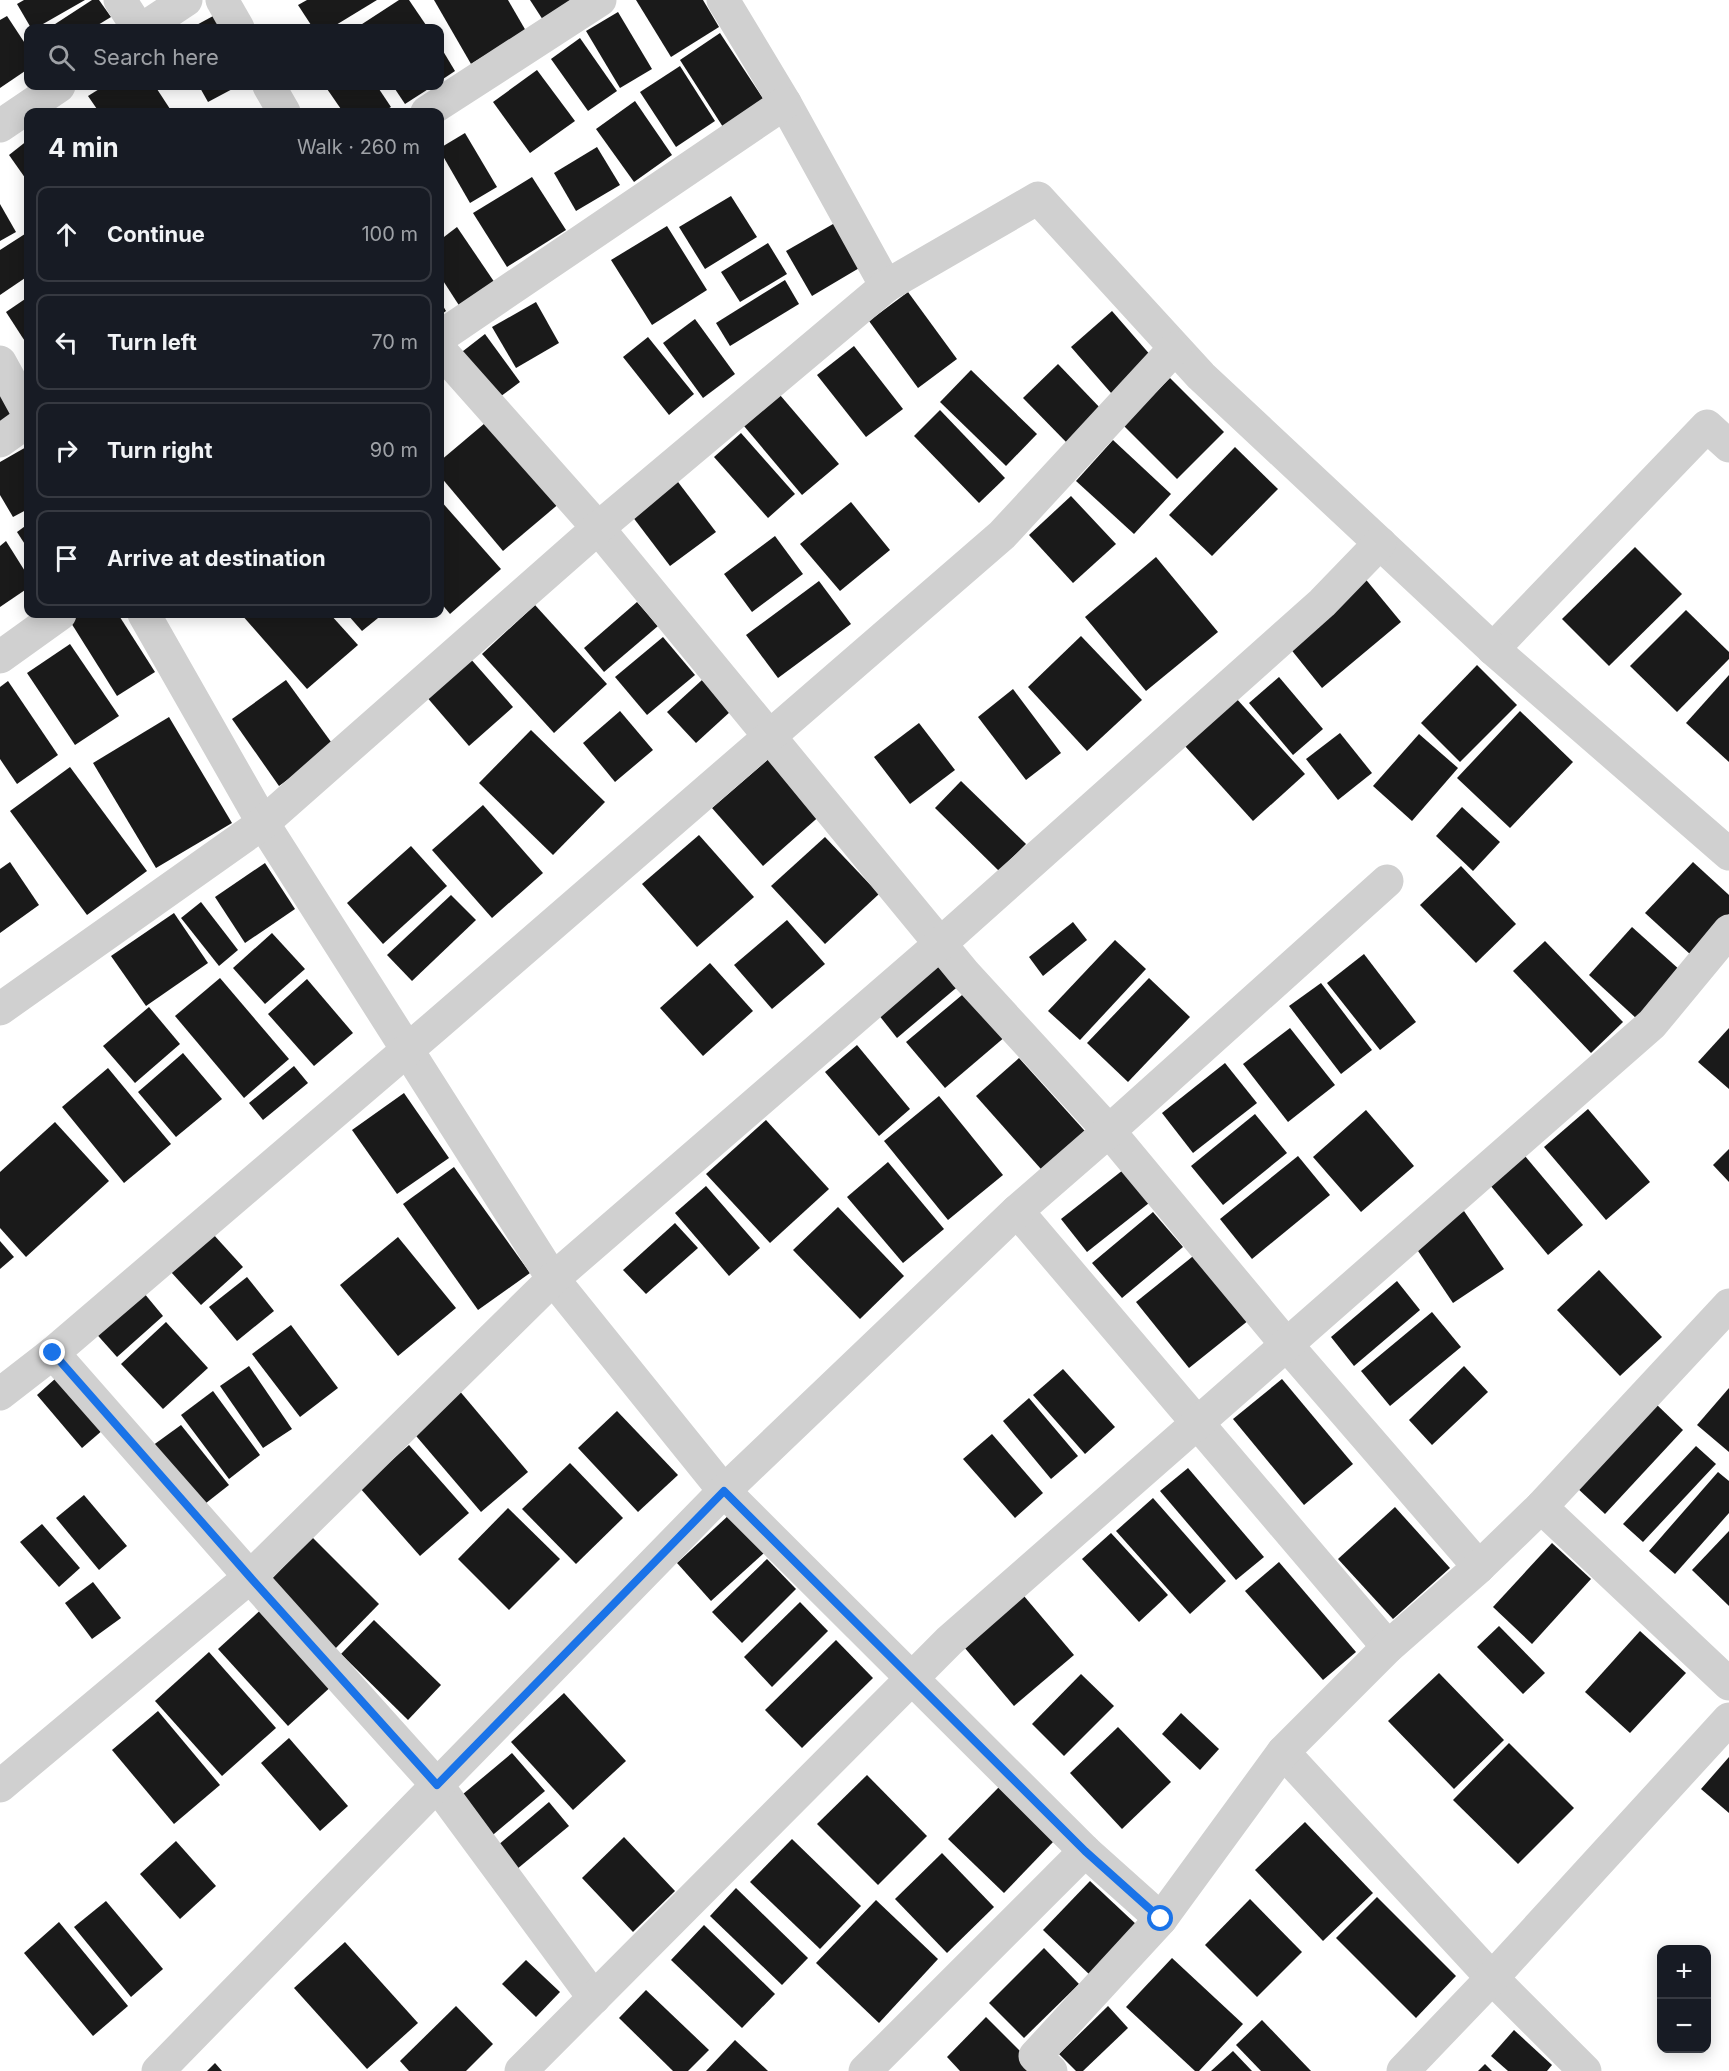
<!DOCTYPE html>
<meta charset="utf-8">
<style>
:root{--surface:#171b24;--page:#20242c;--text:#f1f3f6;--muted:#9ea1a6;--line:#363941}
body{margin:0;font-family:Inter,sans-serif;background:var(--page);color:var(--text)}
.controls{position:absolute;right:18px;bottom:18px;display:grid;overflow:hidden;border-radius:12px;box-shadow:0 3px 15px #0003}
.controls button{width:54px;height:54px;display:grid;place-items:center;padding:0;border:0;border-bottom:2px solid var(--line);background:var(--surface);color:var(--text);font:30px sans-serif}
.stop{position:absolute;width:18px;height:18px;margin:-14px;border:4px solid #1a73e8;border-radius:50%;background:#fff}
.stop.end{background:#1a73e8;border-color:#fff;box-shadow:0 2px 6px #0008}
.list{margin:0;padding:0;list-style:none}
h2{display:flex;justify-content:space-between;align-items:center;height:78px;margin:0;padding:0 24px;font-size:26px}
h2 small{font-size:20px;font-weight:400;color:var(--muted)}
.list li{display:grid;grid-template-columns:39px 1fr auto;gap:18px;align-items:center;box-sizing:border-box;height:96px;margin:0 12px 12px;padding:0 12px;border:2px solid var(--line);border-radius:12px}
.list b{display:block;font-size:22px;white-space:nowrap}
.list em{font-size:20px;font-style:normal;color:var(--muted)}
.icon{flex:none;width:33px;height:33px;fill:none;stroke:currentColor;stroke-width:2;stroke-linecap:round;stroke-linejoin:round}
.map{position:relative;flex:none;width:1729px;height:2071px;overflow:hidden}
.search{position:absolute;background:var(--surface);box-shadow:0 3px 15px #0003;left:24px;top:24px;width:420px;height:66px;display:flex;align-items:center;gap:15px;box-sizing:border-box;padding:0 21px;border-radius:12px;color:var(--muted);font-size:22px}
.panel{position:absolute;background:var(--surface);box-shadow:0 3px 15px #0003;left:24px;top:108px;width:420px;height:510px;border-radius:12px}
.map>svg:first-child{display:block}
.building{fill:#1a1a1a}
.lines{fill:none;stroke-linecap:round;stroke-linejoin:round}
.street{stroke:#d0d0d0;stroke-width:33}
.route{stroke:#1a73e8;stroke-width:8}
</style>
<div class="map">
<svg width="1729" height="2071" viewBox="0 0 1729 2071">
<rect width="100%" height="100%" fill="#fff"/>
<g class="building">
<path d="M24 0H85L36 28H31L17 4Z"/>
<path d="M92 0H99L111 17 93 28H49Z"/>
<path d="M307 0H377L331 28H313L298 5Z"/>
<path d="M399 0H409L428 28H356Z"/>
<path d="M434 0H508L526 31 471 64Z"/>
<path d="M530 0H573L543 20Z"/>
<path d="M636 0H703L719 27 671 57Z"/>
<path d="M618 12 652 69 620 88 586 31Z"/>
<path d="M215 15 223 28H191Z"/>
<path d="M7 16 28 48V69L0 88V20Z"/>
<path d="M720 33 764 100 723 127 680 60Z"/>
<path d="M580 38 617 91 588 111 551 59Z"/>
<path d="M440 46 455 71 440 81Z"/>
<path d="M680 66 715 121 676 147 640 92Z"/>
<path d="M537 70 575 121 530 153 493 102Z"/>
<path d="M104 86H155L172 112H99L88 96Z"/>
<path d="M199 86H238L208 102Z"/>
<path d="M325 86H377L391 107 383 112H343Z"/>
<path d="M393 86H433L405 104Z"/>
<path d="M635 101 672 155 634 182 596 129Z"/>
<path d="M465 133 497 187 470 203 440 151V148Z"/>
<path d="M28 140V182L9 155Z"/>
<path d="M597 147 620 185 576 211 554 173Z"/>
<path d="M532 177 566 230 507 267 473 213Z"/>
<path d="M731 196 757 237 705 269 679 227Z"/>
<path d="M0 204 16 232 0 241Z"/>
<path d="M840 220 866 264 812 296 786 251Z"/>
<path d="M667 226 707 290 652 325 611 260Z"/>
<path d="M457 227 497 286 462 310 440 276V240Z"/>
<path d="M28 232V276L0 295V250Z"/>
<path d="M768 243 787 274 740 302 721 272Z"/>
<path d="M785 280 799 304 730 346 716 323Z"/>
<path d="M908 292 957 359 918 388 869 321Z"/>
<path d="M28 297V346L6 312Z"/>
<path d="M440 301 446 311 440 315Z"/>
<path d="M536 302 559 343 516 368 492 327Z"/>
<path d="M1112 311 1159 365 1118 401 1071 347Z"/>
<path d="M695 319 735 374 703 398 663 343Z"/>
<path d="M485 334 520 382 493 402 458 355Z"/>
<path d="M648 337 694 394 669 415 623 357Z"/>
<path d="M854 346 903 409 866 437 817 375Z"/>
<path d="M1058 364 1104 412 1069 445 1023 398Z"/>
<path d="M971 370 1037 434 1006 466 940 402Z"/>
<path d="M1170 378 1224 432 1177 479 1123 425Z"/>
<path d="M0 390 17 416 0 428Z"/>
<path d="M780 395 839 464 802 495 744 426Z"/>
<path d="M940 410 1005 478 979 503 914 436Z"/>
<path d="M491 418 561 502 503 551 440 476V461Z"/>
<path d="M741 433 795 494 768 518 714 457Z"/>
<path d="M1113 440 1171 494 1134 534 1076 481Z"/>
<path d="M28 446V509L13 517 0 495V462Z"/>
<path d="M1235 447 1278 489 1212 556 1169 515Z"/>
<path d="M675 478 716 532 670 566 629 512Z"/>
<path d="M1071 496 1116 544 1073 583 1029 535Z"/>
<path d="M440 500 501 569 450 614 440 602Z"/>
<path d="M851 502 890 550 840 591 800 544Z"/>
<path d="M28 524V549L17 532Z"/>
<path d="M775 536 803 574 752 612 724 574Z"/>
<path d="M6 541 28 576V588L0 607V546Z"/>
<path d="M1635 547 1682 594 1609 666 1562 619Z"/>
<path d="M1156 557 1218 632 1146 691 1085 617Z"/>
<path d="M1363 576 1401 622 1322 688 1285 642Z"/>
<path d="M819 581 851 624 778 678 746 635Z"/>
<path d="M637 602 658 626 604 672 584 648Z"/>
<path d="M535 605 607 684 554 733 482 654Z"/>
<path d="M1686 610 1729 652V659L1677 712 1630 666Z"/>
<path d="M75 614H118L155 672 117 696 68 618Z"/>
<path d="M241 614H330L358 645 307 689Z"/>
<path d="M347 614H383L362 631Z"/>
<path d="M1081 636 1142 700 1087 751 1028 687Z"/>
<path d="M663 637 695 675 647 715 615 677Z"/>
<path d="M70 644 119 716 75 745 27 673Z"/>
<path d="M469 657 513 707 469 746 425 695Z"/>
<path d="M1477 665 1517 705 1460 762 1421 723Z"/>
<path d="M1729 675V762L1686 723Z"/>
<path d="M1279 677 1323 729 1293 755 1249 703Z"/>
<path d="M286 680 334 746 279 786 232 719Z"/>
<path d="M702 680 731 711 696 743 667 712Z"/>
<path d="M8 681 58 755 17 784 0 759V687Z"/>
<path d="M1013 689 1061 753 1026 780 978 717Z"/>
<path d="M1235 697 1305 774 1253 821 1184 745Z"/>
<path d="M620 711 653 750 615 782 583 743Z"/>
<path d="M1520 711 1573 762 1510 828 1457 778Z"/>
<path d="M169 717 232 823 156 868 93 763Z"/>
<path d="M919 723 955 770 910 804 874 757Z"/>
<path d="M531 730 605 802 553 855 479 783Z"/>
<path d="M1340 733 1372 773 1338 800 1306 759Z"/>
<path d="M1419 734 1458 768 1412 821 1373 786Z"/>
<path d="M772 756 823 813 763 866 712 808Z"/>
<path d="M70 767 147 871 87 915 10 811Z"/>
<path d="M961 781 1026 844 999 871 935 808Z"/>
<path d="M483 805 543 873 492 918 432 850Z"/>
<path d="M1462 807 1500 842 1473 871 1436 836Z"/>
<path d="M699 835 754 897 697 947 642 884Z"/>
<path d="M825 837 879 894 825 944 771 886Z"/>
<path d="M411 846 447 886 383 944 347 903Z"/>
<path d="M10 862 39 905 0 933V869Z"/>
<path d="M1693 862 1729 895V914L1691 955 1645 913Z"/>
<path d="M265 863 295 909 245 943 215 897Z"/>
<path d="M1461 866 1516 924 1476 963 1420 905Z"/>
<path d="M451 895 476 920 412 981 387 955Z"/>
<path d="M201 902 238 950 219 966 181 918Z"/>
<path d="M174 913 208 963 146 1006 111 956Z"/>
<path d="M787 920 825 964 772 1009 734 965Z"/>
<path d="M1073 922 1087 940 1043 976 1029 957Z"/>
<path d="M1632 927 1681 971 1637 1019 1589 975Z"/>
<path d="M272 933 305 969 265 1004 233 968Z"/>
<path d="M1115 940 1146 969 1080 1040 1048 1011Z"/>
<path d="M1545 941 1623 1022 1591 1053 1513 971Z"/>
<path d="M1364 954 1416 1022 1380 1050 1327 983Z"/>
<path d="M942 959 962 983 897 1038 878 1014Z"/>
<path d="M710 963 753 1011 703 1056 660 1008Z"/>
<path d="M220 978 289 1059 244 1098 175 1016Z"/>
<path d="M1149 978 1190 1017 1128 1082 1087 1043Z"/>
<path d="M307 979 353 1033 314 1066 268 1014Z"/>
<path d="M1321 983 1372 1050 1341 1074 1289 1006Z"/>
<path d="M968 990 1006 1036 945 1088 906 1042Z"/>
<path d="M149 1007 180 1044 135 1083 103 1046Z"/>
<path d="M1290 1028 1335 1085 1288 1122 1243 1064Z"/>
<path d="M1729 1028V1089L1698 1062Z"/>
<path d="M857 1045 910 1109 879 1136 825 1072Z"/>
<path d="M183 1053 222 1099 176 1137 138 1092Z"/>
<path d="M1019 1058 1092 1139 1049 1178 976 1096Z"/>
<path d="M1225 1063 1257 1103 1193 1153 1162 1113Z"/>
<path d="M294 1066 308 1083 263 1120 249 1103Z"/>
<path d="M108 1068 171 1144 124 1183 62 1107Z"/>
<path d="M404 1093 449 1158 397 1194 352 1130Z"/>
<path d="M939 1096 1003 1175 948 1220 884 1141Z"/>
<path d="M1588 1109 1650 1182 1606 1220 1544 1147Z"/>
<path d="M1366 1110 1414 1166 1361 1212 1313 1157Z"/>
<path d="M1255 1114 1287 1153 1223 1205 1191 1166Z"/>
<path d="M766 1120 829 1189 770 1243 706 1174Z"/>
<path d="M55 1122 109 1181 26 1257 0 1228V1172Z"/>
<path d="M1729 1149V1182L1713 1165Z"/>
<path d="M1298 1156 1330 1195 1252 1259 1220 1219Z"/>
<path d="M1525 1156 1583 1225 1548 1255 1490 1185Z"/>
<path d="M888 1162 944 1229 903 1263 847 1197Z"/>
<path d="M454 1167 530 1273 478 1310 403 1204Z"/>
<path d="M1123 1170 1149 1203 1087 1252 1061 1219Z"/>
<path d="M706 1186 760 1248 729 1276 675 1213Z"/>
<path d="M838 1207 904 1276 860 1319 793 1250Z"/>
<path d="M1464 1211 1504 1269 1453 1303 1414 1245Z"/>
<path d="M1153 1212 1183 1247 1122 1298 1092 1263Z"/>
<path d="M675 1223 698 1248 646 1294 623 1270Z"/>
<path d="M213 1234 243 1267 201 1305 171 1272Z"/>
<path d="M398 1237 456 1308 398 1356 340 1285Z"/>
<path d="M0 1241 14 1257 0 1269Z"/>
<path d="M1197 1253 1249 1320 1189 1368 1136 1302Z"/>
<path d="M1599 1270 1662 1337 1620 1376 1557 1310Z"/>
<path d="M247 1277 274 1311 237 1341 209 1307Z"/>
<path d="M1397 1281 1420 1310 1354 1366 1331 1337Z"/>
<path d="M139 1287 163 1316 117 1357 92 1329Z"/>
<path d="M1432 1312 1461 1347 1390 1406 1361 1371Z"/>
<path d="M166 1322 208 1368 163 1409 121 1364Z"/>
<path d="M291 1325 338 1388 300 1417 252 1354Z"/>
<path d="M249 1366 292 1429 263 1448 220 1386Z"/>
<path d="M1464 1366 1488 1392 1432 1445 1409 1420Z"/>
<path d="M1063 1369 1115 1427 1085 1454 1033 1395Z"/>
<path d="M65 1370 111 1423 82 1448 37 1395Z"/>
<path d="M1282 1379 1353 1464 1304 1505 1233 1419Z"/>
<path d="M1729 1388V1452L1697 1425Z"/>
<path d="M458 1389 528 1472 481 1512 411 1430Z"/>
<path d="M213 1391 260 1455 229 1479 181 1415Z"/>
<path d="M1029 1398 1078 1456 1051 1479 1003 1421Z"/>
<path d="M1655 1403 1683 1430 1605 1514 1576 1487Z"/>
<path d="M617 1411 678 1475 638 1512 578 1448Z"/>
<path d="M181 1425 229 1485 201 1507 152 1446Z"/>
<path d="M992 1434 1043 1493 1015 1518 963 1459Z"/>
<path d="M409 1445 469 1513 420 1556 360 1488Z"/>
<path d="M1696 1446 1716 1464 1643 1542 1623 1524Z"/>
<path d="M570 1463 623 1518 576 1564 522 1509Z"/>
<path d="M1188 1468 1264 1557 1236 1580 1160 1491Z"/>
<path d="M1718 1472 1729 1481V1513L1675 1574 1649 1551Z"/>
<path d="M84 1495 127 1546 99 1570 56 1518Z"/>
<path d="M1153 1498 1226 1581 1190 1614 1116 1531Z"/>
<path d="M1395 1507 1450 1568 1393 1619 1338 1559Z"/>
<path d="M508 1508 560 1559 509 1610 458 1559Z"/>
<path d="M729 1515 764 1553 711 1601 677 1563Z"/>
<path d="M42 1524 80 1568 59 1587 20 1542Z"/>
<path d="M1729 1531V1606L1692 1570Z"/>
<path d="M1111 1533 1168 1595 1139 1622 1082 1559Z"/>
<path d="M312 1537 379 1604 331 1653 264 1587Z"/>
<path d="M1552 1543 1591 1579 1532 1644 1493 1607Z"/>
<path d="M767 1559 796 1589 742 1643 712 1612Z"/>
<path d="M1279 1562 1356 1652 1323 1680 1245 1591Z"/>
<path d="M93 1582 121 1618 92 1639 65 1603Z"/>
<path d="M1024 1596 1074 1655 1014 1706 964 1647Z"/>
<path d="M800 1602 828 1631 772 1687 744 1657Z"/>
<path d="M265 1606 335 1683 288 1726 218 1649Z"/>
<path d="M374 1620 441 1685 408 1720 341 1654Z"/>
<path d="M1499 1626 1545 1673 1523 1694 1477 1647Z"/>
<path d="M1640 1631 1686 1673 1630 1733 1585 1692Z"/>
<path d="M836 1640 873 1678 802 1748 765 1710Z"/>
<path d="M209 1652 276 1728 222 1776 155 1701Z"/>
<path d="M1439 1673 1504 1740 1454 1789 1388 1721Z"/>
<path d="M1081 1674 1114 1706 1064 1756 1032 1724Z"/>
<path d="M564 1693 626 1761 573 1810 511 1742Z"/>
<path d="M158 1711 220 1785 174 1824 112 1750Z"/>
<path d="M1181 1713 1219 1749 1200 1770 1162 1734Z"/>
<path d="M1118 1727 1171 1782 1122 1829 1070 1773Z"/>
<path d="M289 1738 348 1806 320 1831 261 1763Z"/>
<path d="M1509 1743 1574 1808 1518 1864 1453 1800Z"/>
<path d="M512 1753 545 1791 488 1839 456 1800Z"/>
<path d="M1729 1757V1813L1701 1789Z"/>
<path d="M867 1775 927 1836 878 1885 817 1824Z"/>
<path d="M999 1787 1054 1841 1004 1893 948 1839Z"/>
<path d="M549 1802 569 1826 511 1874 491 1851Z"/>
<path d="M1305 1822 1373 1893 1323 1941 1255 1870Z"/>
<path d="M624 1837 675 1891 633 1932 582 1878Z"/>
<path d="M792 1839 861 1906 820 1949 750 1882Z"/>
<path d="M176 1841 216 1886 180 1919 140 1874Z"/>
<path d="M942 1853 994 1907 947 1953 895 1899Z"/>
<path d="M1090 1881 1138 1926 1091 1976 1043 1930Z"/>
<path d="M736 1888 808 1958 782 1985 710 1916Z"/>
<path d="M1377 1897 1456 1976 1416 2018 1336 1938Z"/>
<path d="M1250 1899 1302 1952 1257 1997 1205 1945Z"/>
<path d="M876 1900 938 1959 879 2023 816 1963Z"/>
<path d="M106 1901 163 1969 131 1997 74 1927Z"/>
<path d="M59 1922 128 2006 93 2036 24 1953Z"/>
<path d="M704 1925 775 1994 742 2028 671 1960Z"/>
<path d="M345 1942 418 2023 367 2069 294 1988Z"/>
<path d="M1044 1948 1079 1984 1024 2038 989 2003Z"/>
<path d="M1172 1958 1243 2024 1199 2071H1195L1126 2007Z"/>
<path d="M526 1960 560 1992 536 2017 502 1984Z"/>
<path d="M646 1990 709 2050 688 2071H673L619 2018Z"/>
<path d="M456 2006 493 2044 466 2071H409L400 2061Z"/>
<path d="M1108 2006 1128 2028 1083 2071H1076L1059 2054Z"/>
<path d="M986 2017 1040 2071H960L947 2057Z"/>
<path d="M1262 2020 1311 2071H1261L1236 2045Z"/>
<path d="M1514 2030 1552 2065 1547 2071H1508L1491 2056Z"/>
<path d="M735 2040 768 2071H706Z"/>
<path d="M1233 2051 1252 2071H1211Z"/>
<path d="M215 2063 222 2071H207Z"/>
<path d="M1485 2064 1492 2071H1478Z"/>
</g>
<g class="lines">
<g class="street">
<path d="M120 0 138 28"/>
<path d="M222 0 238 28"/>
<path d="M723 0 785 103 886 286"/>
<path d="M144 28 186 0"/>
<path d="M269 86 284 112"/>
<path d="M427 112 600 0"/>
<path d="M0 126 59 86"/>
<path d="M440 337 785 103"/>
<path d="M440 350 598 528 965 974 1109 1131 1286 1344 1479 1567"/>
<path d="M0 362 28 413"/>
<path d="M0 441 28 421"/>
<path d="M144 614 263 823 553 1279 724 1491 1085 1851 1161 1919 1035 2056 1051 2071"/>
<path d="M1493 649 1707 426 1729 446"/>
<path d="M0 657 60 614"/>
<path d="M0 1009 263 823 598 528 886 286 1038 198 1201 376 1493 649 1729 854"/>
<path d="M1017 1211 1388 1647"/>
<path d="M53 1353 250 1577 437 1785 594 1998"/>
<path d="M0 1394 53 1353 433 1028 1002 535 1175 348"/>
<path d="M1541 1507 1729 1684"/>
<path d="M1283 1752 1492 1978 1585 2071"/>
<path d="M0 1786 250 1577 553 1279 940 944 1322 603 1380 543"/>
<path d="M1161 1919 1283 1752 1388 1647 1479 1567 1541 1507 1729 1305"/>
<path d="M158 2071 724 1491 1017 1211 1109 1131 1387 881"/>
<path d="M521 2071 949 1641 1652 1024 1729 931"/>
<path d="M865 2071 1085 1851"/>
<path d="M1403 2071 1492 1978 1729 1719"/>
</g>
</g>
<g class="lines">
<path class="route" d="M53 1353 250 1577 437 1785 724 1491 1085 1851 1161 1919"/>
</g>
</svg>
<div class="controls">
<button>+</button>
<button>−</button>
</div>
<div class="stop" style="left:1161px;top:1919px"></div>
<div class="stop end" style="left:53px;top:1353px"></div>
<div class="search"><svg class="icon" aria-label="search" viewBox="0 0 24 24"><circle cx="10" cy="10" r="6"/><path d="M15 15l6 6"/></svg>Search here</div>
<section class="panel">
<h2>4 min<small>Walk · 260 m</small></h2>
<ul class="list">
<li><svg class="icon" aria-label="ahead" viewBox="0 0 24 24"><path d="M12 20V5M6 11l6-6 6 6"/></svg><div><b>Continue</b></div><em>100 m</em></li>
<li><svg class="icon" aria-label="left" viewBox="0 0 24 24"><path d="M17 20v-9H6M10 6l-5 5 5 5"/></svg><div><b>Turn left</b></div><em>70 m</em></li>
<li><svg class="icon" aria-label="right" viewBox="0 0 24 24"><path d="M7 20v-9h11M14 6l5 5-5 5"/></svg><div><b>Turn right</b></div><em>90 m</em></li>
<li><svg class="icon" aria-label="arrive" viewBox="0 0 24 24"><path d="M6 21V4h12l-3 4 3 4H6"/></svg><div><b>Arrive at destination</b></div></li>
</ul>
</section>
</div>
